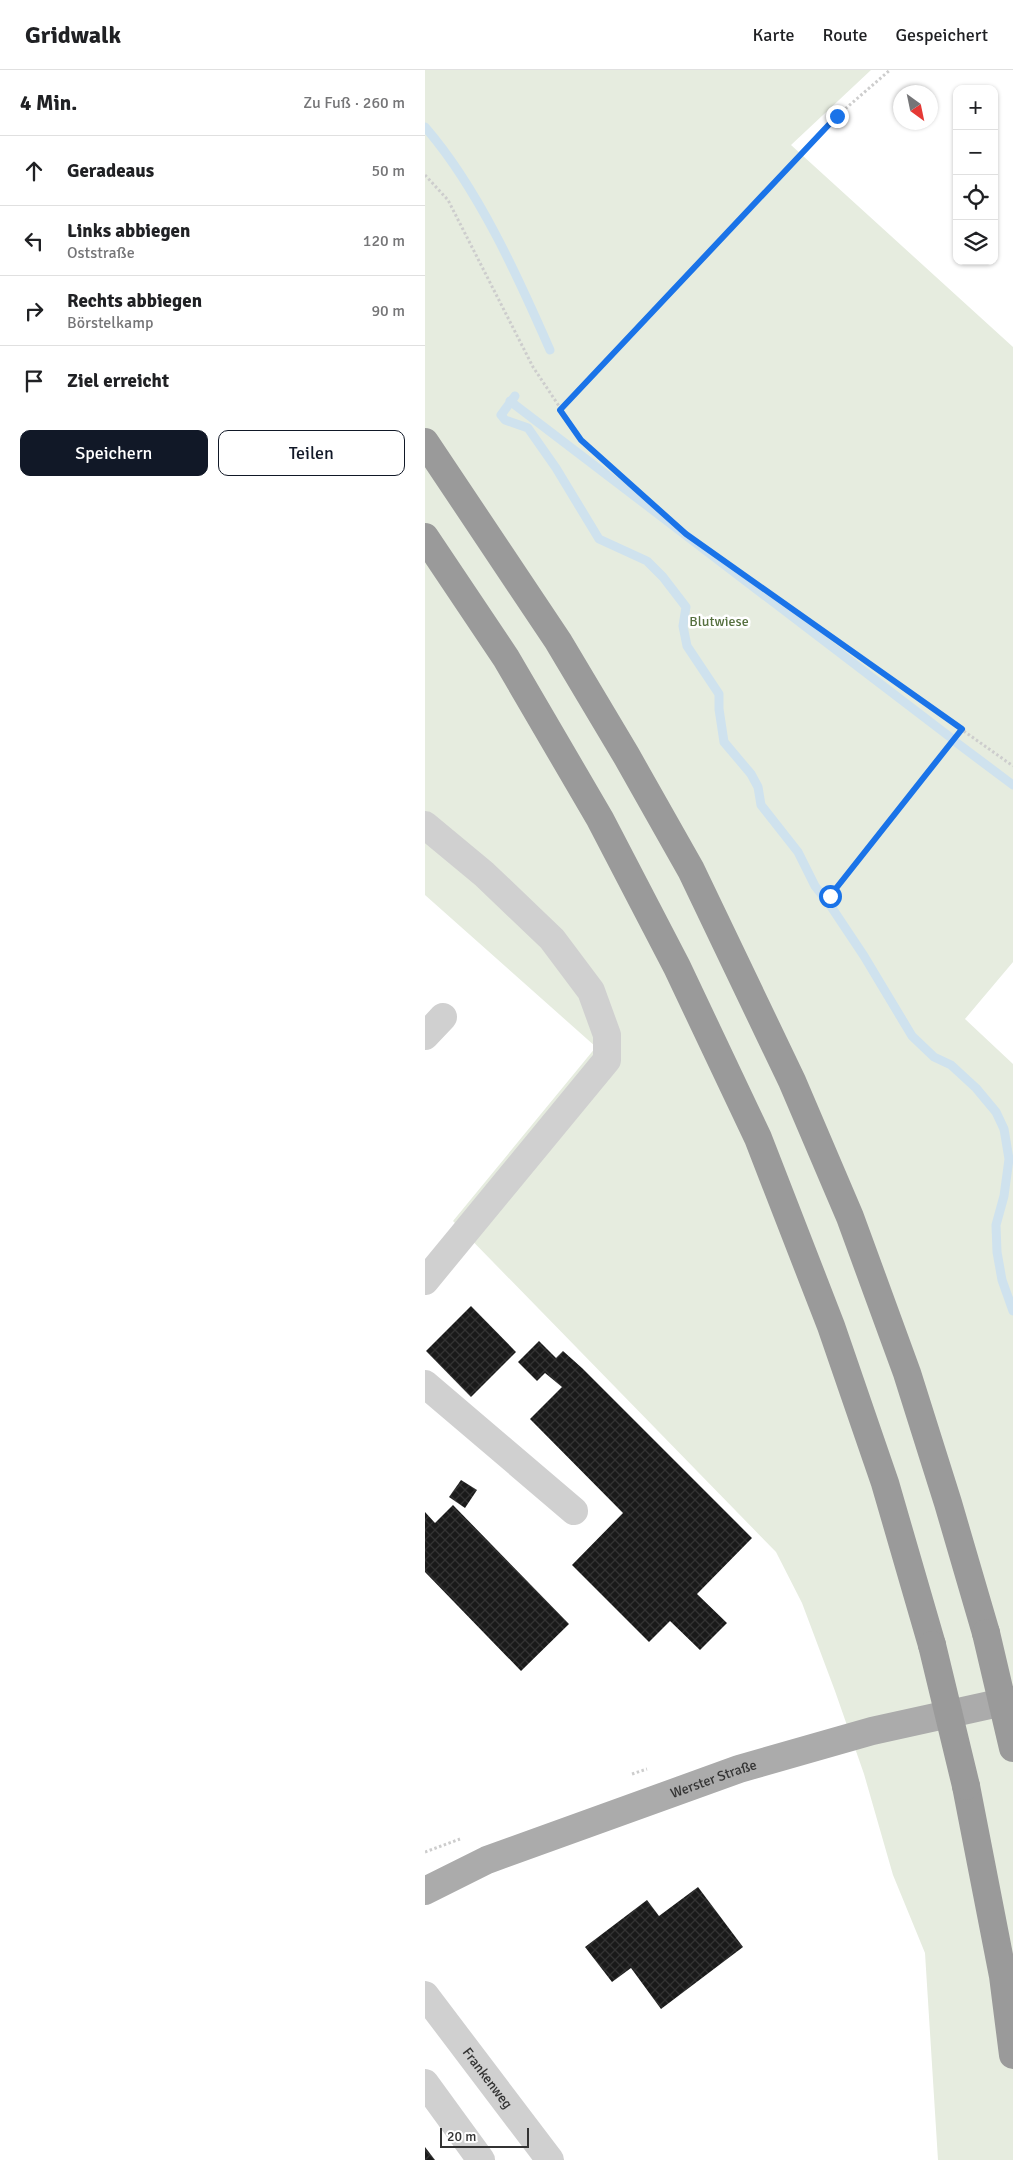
<!DOCTYPE html>
<html lang="de">
<meta charset="utf-8">
<style>
:root{--surface:#fff;--page:#f6f6f6;--text:#202124;--muted:#757577;--line:#e0e0e0;--accent:#111827}
body{margin:0;font-family:Signika,sans-serif;background:var(--page);color:var(--text)}
.controls{position:absolute;right:15px;top:15px;display:grid;overflow:hidden;border-radius:10px;box-shadow:0 1px 4px #0004}
.controls button{width:45px;height:45px;display:grid;place-items:center;padding:0;border:0;border-bottom:1px solid var(--line);background:var(--surface);color:var(--text);font:25px sans-serif}
.compass{position:absolute;left:468px;top:15px;width:45px;height:45px;border-radius:50%;background:var(--surface);box-shadow:0 1px 4px #0004;rotate:147deg}
.scale{position:absolute;left:15px;bottom:12px;width:89px;box-sizing:border-box;padding-left:5px;border:2px solid #333;border-top:0;font-size:14px;line-height:18px;white-space:nowrap;color:#333;-webkit-text-stroke:4px #fff;paint-order:stroke}
.stop{position:absolute;width:15px;height:15px;margin:-11px;border:4px solid #1a73e8;border-radius:50%;background:#fff}
.stop.end{background:#1a73e8;border-color:#fff;box-shadow:0 1px 5px #0008}
.list{margin:0;padding:0;list-style:none}
h2{display:flex;justify-content:space-between;align-items:center;height:65px;margin:0;padding:0 20px;font-size:21px}
h2 small{font-size:16px;font-weight:400;color:var(--muted)}
.list li{display:grid;grid-template-columns:32px 1fr auto;gap:15px;align-items:center;box-sizing:border-box;height:70px;padding:0 20px;border-top:1px solid var(--line)}
.list b{display:block;font-size:19px;white-space:nowrap}
.list p{margin:0;font-size:16px;white-space:nowrap;color:var(--muted)}
.list em{font-size:16px;font-style:normal;color:var(--muted)}
.actions{display:flex;gap:10px;padding:15px 20px}
.actions a{flex:1;padding:11px 0;border:1px solid var(--accent);border-radius:10px;text-align:center;font-size:18px;color:var(--accent)}
.actions .main{background:var(--accent);color:#fff}
.icon{flex:none;width:28px;height:28px;fill:none;stroke:currentColor;stroke-width:2;stroke-linecap:round;stroke-linejoin:round}
.map{position:relative;flex:none;width:588px;height:2090px;overflow:hidden}
header{display:flex;align-items:center;gap:30px;box-sizing:border-box;height:70px;padding:0 25px;background:var(--surface);border-bottom:1px solid var(--line)}
header strong{font-size:24px}
nav{display:flex;gap:28px;margin-inline-start:auto;font-size:18px}
main{display:flex}
aside{flex:1;background:var(--surface)}
.map>svg:first-child{display:block}
.green{fill:#e6ecdf}
.lines{fill:none;stroke-linecap:round;stroke-linejoin:round}
.stream{stroke:#cfe2ee;stroke-width:9}
.building{fill:url(#building-cross-hatch)}
.path{stroke:#cdcdcd;stroke-width:3;stroke-dasharray:2.5 2.5;stroke-linecap:butt}
.minor{stroke:#d0d0d0;stroke-width:28}
.major{stroke:#ababab;stroke-width:28}
.highway{stroke:#9a9a9a;stroke-width:28}
.highway-bridge{stroke:#9a9a9a;stroke-width:28}
.route{stroke:#1a73e8;stroke-width:6}
.labels{text-anchor:middle;dominant-baseline:central;stroke-width:5;stroke-linejoin:round;paint-order:stroke}
.park-label{font-size:14px;fill:#56703f;stroke:#fff}
.street-label{font-size:14px;fill:#333;stroke:#fff}
</style>
<header>
<strong>Gridwalk</strong>
<nav><a>Karte</a><a>Route</a><a>Gespeichert</a></nav>
</header>
<main>
<aside>
<h2>4 Min.<small>Zu Fuß · 260 m</small></h2>
<ul class="list">
<li><svg class="icon" aria-label="ahead" viewBox="0 0 24 24"><path d="M12 20V5M6 11l6-6 6 6"/></svg><div><b>Geradeaus</b></div><em>50 m</em></li>
<li><svg class="icon" aria-label="left" viewBox="0 0 24 24"><path d="M17 20v-9H6M10 6l-5 5 5 5"/></svg><div><b>Links abbiegen</b><p>Oststraße</p></div><em>120 m</em></li>
<li><svg class="icon" aria-label="right" viewBox="0 0 24 24"><path d="M7 20v-9h11M14 6l5 5-5 5"/></svg><div><b>Rechts abbiegen</b><p>Börstelkamp</p></div><em>90 m</em></li>
<li><svg class="icon" aria-label="arrive" viewBox="0 0 24 24"><path d="M6 21V4h12l-3 4 3 4H6"/></svg><div><b>Ziel erreicht</b></div></li>
</ul>
<div class="actions"><a class="main">Speichern</a><a>Teilen</a></div>
</aside>
<div class="map">
<svg width="588" height="2090" viewBox="0 0 588 2090">
<defs>
<pattern id="building-cross-hatch" width="8" height="8" patternUnits="userSpaceOnUse" patternTransform="scale(1.25)"><rect width="8" height="8" fill="#1a1a1a"/><path d="M0 0l8 8M0 8l8-8" fill="none" stroke="#333"/></pattern>
</defs>
<rect width="100%" height="100%" fill="#fff"/>
<path class="green" d="M0 0H446L366 75 588 277V892L540 949 588 994V2090H513L500 1883 468 1805 439 1704 410 1621 377 1533 351 1482 28 1151 171 977 0 825Z"/>
<g class="lines">
<g class="stream">
<path d="M0 57C53 118 93 207 125 280"/>
<path d="M90 326 76 345 80 350 103 358 131 398 174 469 222 491 238 507 261 537 258 556 262 576 294 624V639L299 672 326 704 333 717 336 735 373 782 390 816 405 835 439 886 487 966 509 987 526 995 551 1018 571 1042 579 1059 584 1089 579 1126 571 1155 572 1182 577 1210 588 1241"/>
<path d="M85 331 525 667"/>
<path d="M532 673 588 715"/>
</g>
</g>
<g class="building">
<path d="M46 1236 91 1282 46 1327 1 1281Z"/>
<path d="M114 1271 131 1288 138 1281 157 1298 327 1468 272 1524 302 1553 275 1580 245 1551 224 1572 147 1495 198 1443 105 1349 137 1317 120 1303 112 1311 93 1292Z"/>
<path d="M36 1410 52 1420 40 1438 24 1427Z"/>
<path d="M28 1435 144 1554 96 1601 0 1502V1442L10 1453Z"/>
<path d="M273 1817 318 1877 236 1939 206 1898 187 1912 160 1877 222 1830 234 1846Z"/>
<path d="M0 2077 10 2090H0Z"/>
</g>
<g class="lines">
<g class="path">
<path d="M0 105 23 130 108 297 156 369 261 464 588 696"/>
<path d="M135 340 412 46 465 0"/>
<path d="M405 826 537 660"/>
<path d="M207 1704 222 1699"/>
<path d="M0 1782 35 1769"/>
</g>
<g class="minor">
<path d="M0 755 59 804 127 869 166 921 182 965V990L0 1211"/>
<path d="M0 966 18 947"/>
<path d="M0 1314 149 1441"/>
<path id="s1" d="M0 1925 125 2090"/>
<path d="M0 2013 56 2090"/>
</g>
<path class="major" id="s2" d="M0 1821 62 1790 314 1699 447 1661 588 1630"/>
<g class="highway">
<path d="M0 372 133 571 201 685 266 800 367 1011 425 1147 482 1303 523 1433 561 1563"/>
<path d="M0 467 81 588 175 749 252 897 333 1068 406 1256 460 1413 507 1575"/>
<path d="M541 1716 578 1906 588 1985"/>
</g>
<g class="highway-bridge">
<path d="M561 1563 588 1678"/>
<path d="M507 1575 541 1716"/>
</g>
</g>
<g class="lines">
<path class="route" d="M405 826 537 659 261 464 156 370 135 340 412 46"/>
</g>
<g class="labels">
<g class="park-label">
<text x="294" y="551">Blutwiese</text>
</g>
<g class="street-label">
<text stroke="none"><textPath href="#s2" startOffset="310">Werster Straße</textPath></text>
<text stroke="none"><textPath href="#s1" startOffset="104">Frankenweg</textPath></text>
</g>
</g>
</svg>
<div class="controls">
<button>+</button>
<button>−</button>
<button><svg class="icon" aria-label="locate" viewBox="0 0 24 24"><circle cx="12" cy="12" r="6"/><path d="M12 2v4M12 18v4M2 12h4M18 12h4"/></svg></button>
<button><svg class="icon" aria-label="layers" viewBox="0 0 24 24"><path d="M12 4l9 5-9 5-9-5zM3 14l9 5 9-5"/></svg></button>
</div>
<svg class="compass" viewBox="-18 -18 36 36"><path d="M0-13l5 13h-10z" fill="#e53935"/><path d="M0 13l5-13h-10z" fill="#757577"/></svg>
<div class="scale">20 m</div>
<div class="stop" style="left:405px;top:826px"></div>
<div class="stop end" style="left:412px;top:46px"></div>
</div>
</main>
